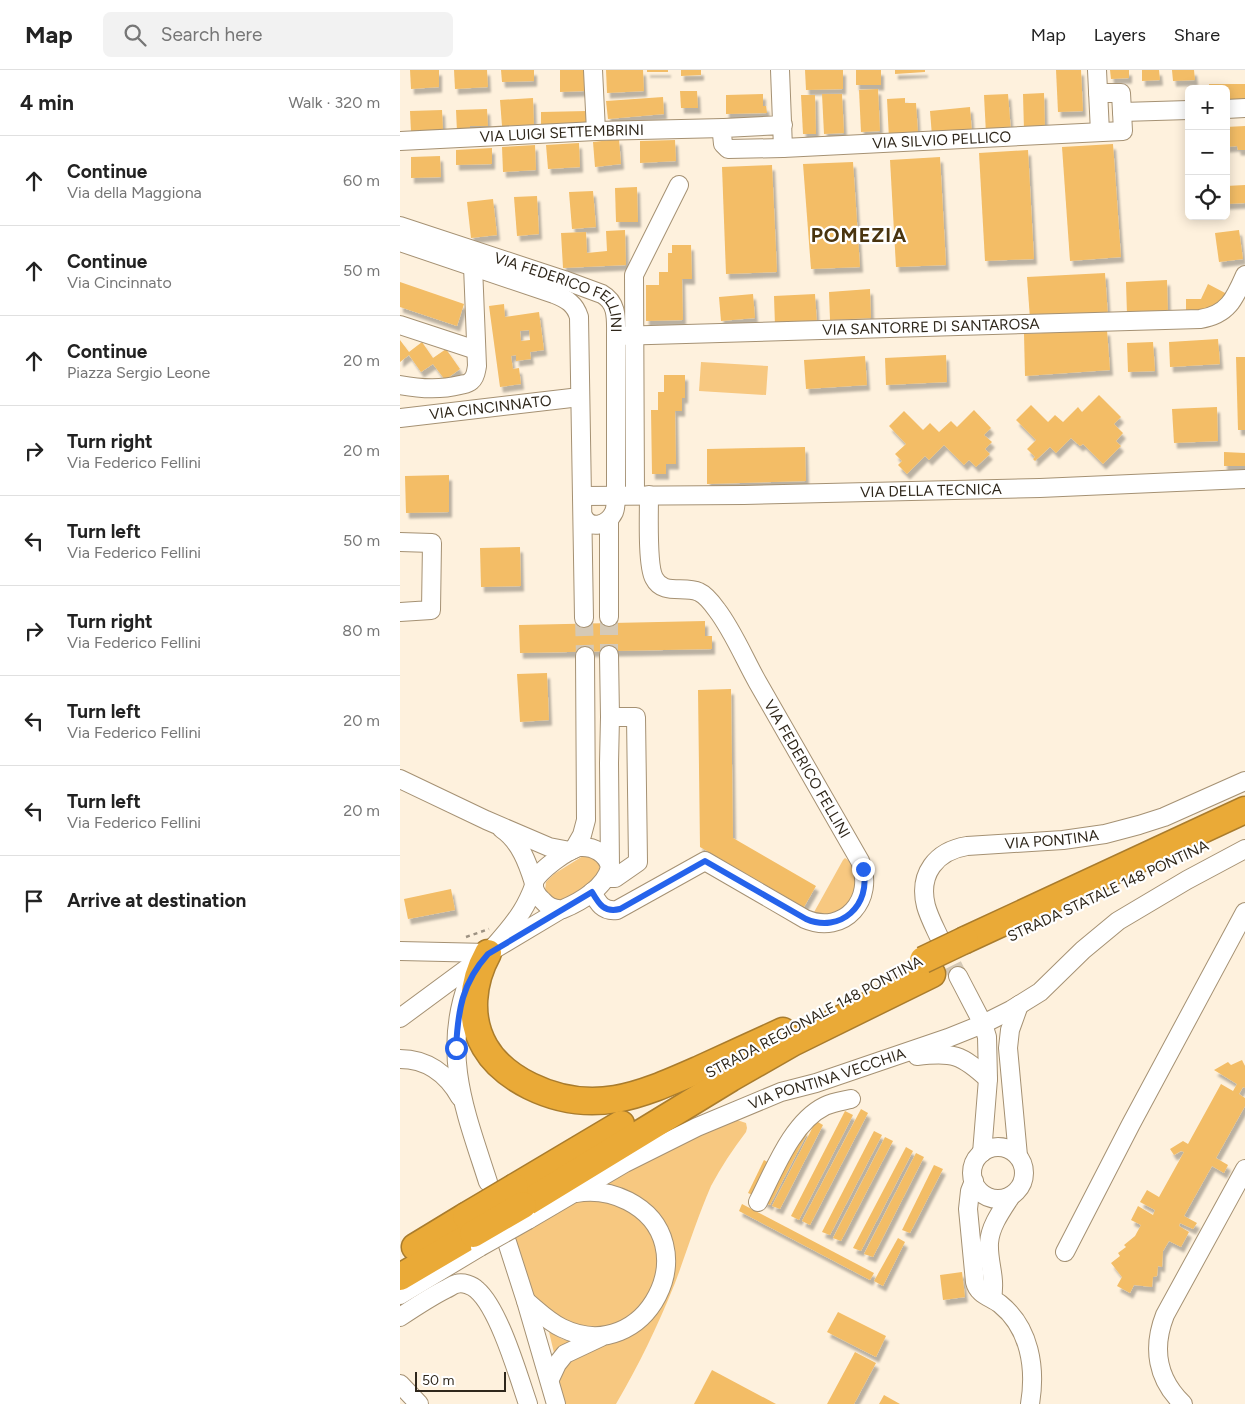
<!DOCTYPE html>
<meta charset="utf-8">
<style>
:root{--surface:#fff;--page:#f2f2f2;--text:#222;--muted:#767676;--line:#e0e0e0}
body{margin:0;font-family:Figtree,sans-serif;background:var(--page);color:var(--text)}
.controls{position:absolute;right:15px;top:15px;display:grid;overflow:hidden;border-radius:8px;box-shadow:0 2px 12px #0003}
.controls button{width:45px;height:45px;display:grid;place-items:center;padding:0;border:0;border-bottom:1px solid var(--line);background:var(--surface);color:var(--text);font:25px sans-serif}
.scale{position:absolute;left:15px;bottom:12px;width:91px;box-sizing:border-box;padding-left:5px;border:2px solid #2f271b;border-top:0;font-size:14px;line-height:18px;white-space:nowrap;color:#2f271b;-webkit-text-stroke:4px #fff;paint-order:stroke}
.stop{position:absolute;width:15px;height:15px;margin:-11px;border:4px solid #2563eb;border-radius:50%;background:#fff}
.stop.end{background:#2563eb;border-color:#fff;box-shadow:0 1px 5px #0008}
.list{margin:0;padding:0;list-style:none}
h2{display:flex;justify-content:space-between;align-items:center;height:65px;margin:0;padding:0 20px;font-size:21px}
h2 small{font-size:16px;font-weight:400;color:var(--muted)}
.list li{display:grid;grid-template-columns:32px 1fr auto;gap:15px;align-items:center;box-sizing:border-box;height:90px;padding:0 20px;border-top:1px solid var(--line)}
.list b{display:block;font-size:19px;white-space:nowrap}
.list p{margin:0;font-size:16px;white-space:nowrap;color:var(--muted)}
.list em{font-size:16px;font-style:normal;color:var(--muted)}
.icon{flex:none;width:28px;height:28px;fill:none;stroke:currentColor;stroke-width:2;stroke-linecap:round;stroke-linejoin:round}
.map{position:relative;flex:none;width:845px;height:1334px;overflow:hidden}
header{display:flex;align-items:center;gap:30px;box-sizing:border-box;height:70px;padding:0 25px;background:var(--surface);border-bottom:1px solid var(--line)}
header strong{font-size:24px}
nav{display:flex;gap:28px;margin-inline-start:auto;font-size:18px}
.search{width:350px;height:45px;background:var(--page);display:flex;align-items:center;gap:12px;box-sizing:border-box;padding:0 18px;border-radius:8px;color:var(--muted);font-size:19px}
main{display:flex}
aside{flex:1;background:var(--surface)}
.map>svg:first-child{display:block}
.green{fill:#f7c880}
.building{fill:#f3bd66;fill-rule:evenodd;filter:url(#shadow)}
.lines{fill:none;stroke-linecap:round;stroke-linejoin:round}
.minor-tunnel{stroke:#d5c9b6;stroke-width:18;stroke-dasharray:18 9;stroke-linecap:butt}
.minor-casing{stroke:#a59173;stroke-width:20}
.highway-casing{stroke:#a97c2d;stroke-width:29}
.path{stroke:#9d9282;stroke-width:2.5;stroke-dasharray:4 4;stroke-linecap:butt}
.minor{stroke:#fff;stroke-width:18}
.highway{stroke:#eaaa37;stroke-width:26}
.minor-bridge-casing{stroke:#a59173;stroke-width:20;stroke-linecap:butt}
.highway-bridge-casing{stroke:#a97c2d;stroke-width:29;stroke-linecap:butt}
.minor-bridge{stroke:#fff;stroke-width:18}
.highway-bridge{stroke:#eaaa37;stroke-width:26}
.route{stroke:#2563eb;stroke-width:6}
.labels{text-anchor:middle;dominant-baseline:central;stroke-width:4.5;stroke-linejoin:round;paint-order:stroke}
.street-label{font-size:15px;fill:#2f271b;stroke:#fff}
.district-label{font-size:20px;font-weight:bold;letter-spacing:1px;fill:#49340f;stroke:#fff}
</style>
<header>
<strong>Map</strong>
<div class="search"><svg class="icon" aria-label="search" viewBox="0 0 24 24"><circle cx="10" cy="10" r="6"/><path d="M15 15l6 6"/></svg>Search here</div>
<nav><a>Map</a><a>Layers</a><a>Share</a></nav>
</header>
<main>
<aside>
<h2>4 min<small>Walk · 320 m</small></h2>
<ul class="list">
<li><svg class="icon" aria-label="ahead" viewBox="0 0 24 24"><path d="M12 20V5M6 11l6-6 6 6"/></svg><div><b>Continue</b><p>Via della Maggiona</p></div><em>60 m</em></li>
<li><svg class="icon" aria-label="ahead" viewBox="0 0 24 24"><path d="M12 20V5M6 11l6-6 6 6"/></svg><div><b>Continue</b><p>Via Cincinnato</p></div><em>50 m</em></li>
<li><svg class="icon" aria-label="ahead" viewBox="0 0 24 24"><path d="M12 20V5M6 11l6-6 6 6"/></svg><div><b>Continue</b><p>Piazza Sergio Leone</p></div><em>20 m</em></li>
<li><svg class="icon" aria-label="right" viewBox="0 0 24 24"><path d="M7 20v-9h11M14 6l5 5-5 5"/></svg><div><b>Turn right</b><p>Via Federico Fellini</p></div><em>20 m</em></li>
<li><svg class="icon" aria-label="left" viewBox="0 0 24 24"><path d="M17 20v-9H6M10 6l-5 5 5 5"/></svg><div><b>Turn left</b><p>Via Federico Fellini</p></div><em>50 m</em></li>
<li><svg class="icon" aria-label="right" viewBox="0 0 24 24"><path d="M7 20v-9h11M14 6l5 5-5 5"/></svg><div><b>Turn right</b><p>Via Federico Fellini</p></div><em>80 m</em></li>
<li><svg class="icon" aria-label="left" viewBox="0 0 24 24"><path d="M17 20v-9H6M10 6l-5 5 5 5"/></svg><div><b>Turn left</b><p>Via Federico Fellini</p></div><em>20 m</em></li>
<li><svg class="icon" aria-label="left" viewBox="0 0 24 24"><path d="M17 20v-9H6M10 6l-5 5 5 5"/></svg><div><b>Turn left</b><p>Via Federico Fellini</p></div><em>20 m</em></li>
<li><svg class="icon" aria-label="arrive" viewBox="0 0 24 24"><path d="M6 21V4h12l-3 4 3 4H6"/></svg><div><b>Arrive at destination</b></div></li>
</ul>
</aside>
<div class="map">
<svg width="845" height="1334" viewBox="0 0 845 1334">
<defs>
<filter id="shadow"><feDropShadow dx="3" dy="5.5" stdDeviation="1" flood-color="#0004"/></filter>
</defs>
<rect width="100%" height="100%" fill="#fef1dd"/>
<g class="green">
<path d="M301 292 368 296 366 325 299 321Z"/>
<path d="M183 786H192L200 793 199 802 191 813 158 833 145 821 146 812 154 804Z"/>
<path d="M445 788C451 791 458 801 457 808 457 816 453 825 451 833L433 846 413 844 443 790Z"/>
<path d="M337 1050 346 1053 347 1058 346 1062C333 1079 321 1097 311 1116 297 1148 287 1181 275 1213 258 1255 239 1295 216 1334H165L158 1316V1304C162 1299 168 1291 174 1288 188 1279 208 1275 224 1268 249 1258 273 1229 273 1200 273 1190 271 1180 269 1170L200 1116 269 1078Z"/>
<path d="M182 1128 219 1132 255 1164 259 1212 226 1255 179 1261 139 1235 132 1223 114 1167Z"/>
<path d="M149 1262 162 1269 179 1274 155 1287Z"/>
</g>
<g class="building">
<path d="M10 0H39V17L11 19Z"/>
<path d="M54 0H87L88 17 55 19Z"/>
<path d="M101 0H134V11L102 12Z"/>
<path d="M160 0H184V21L160 22Z"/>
<path d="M206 0H243L244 21 207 23Z"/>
<rect x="247" y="0" width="21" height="2"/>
<path d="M281 0H301V5L281 6Z"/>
<path d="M405 0H443V19L406 20Z"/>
<rect x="456" y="0" width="25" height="15"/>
<path d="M495 0H525V2L495 4Z"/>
<path d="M656 0H681L683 41 658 42Z"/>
<path d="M710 0H729V8L711 9Z"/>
<path d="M742 0H759L760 10 742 11Z"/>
<path d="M772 0H794L795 10 773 11Z"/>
<path d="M809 14H845V34H826V19H809Z"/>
<path d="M478 19 480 61 461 62 459 20Z"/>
<path d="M280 21H297L298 38H281Z"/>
<path d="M644 23 645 60 624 61 623 24Z"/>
<path d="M363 24V36H366L367 43 326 44V25Z"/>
<path d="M422 24H442L444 63 424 64Z"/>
<path d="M608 24 611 62 586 64 584 25Z"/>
<path d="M401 25H415L416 64H403Z"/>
<path d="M263 27 264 44 208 49 206 31Z"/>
<path d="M133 28 134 55 102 56 100 30Z"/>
<path d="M505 28V33H516L518 63H505V68L489 69 487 29Z"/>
<path d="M570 37 572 63 532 66 530 41Z"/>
<path d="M87 39 88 56H70V61L57 62 56 40Z"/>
<path d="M42 40 43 60 11 62 10 41Z"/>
<path d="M187 41V55L141 56V42Z"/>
<path d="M845 56V80H838L837 76 826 77V57Z"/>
<path d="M219 69 221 94 195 97 193 72Z"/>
<path d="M275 70 276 91 240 93V71Z"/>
<path d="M179 73 180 97 148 99 146 75Z"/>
<path d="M713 74 721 187 670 191 662 77Z"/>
<path d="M135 75 136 100 103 102 102 77Z"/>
<path d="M92 78V94L56 95V80Z"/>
<path d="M628 80 634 189 585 191 579 83Z"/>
<path d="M40 86 41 107 11 108V87Z"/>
<path d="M540 87 546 195 496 197 490 90Z"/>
<path d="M453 92 460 197 411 199 403 94Z"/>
<path d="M372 95 377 202 326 204 322 97Z"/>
<path d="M845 115V133L826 134V116Z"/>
<path d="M237 117 238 152H216L215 118Z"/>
<path d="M193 121 196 157 172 159 169 122Z"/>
<path d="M137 126 139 164 117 166 114 127Z"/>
<path d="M93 129 97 165 71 168 67 132Z"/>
<path d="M225 160 226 195 163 198 161 163 186 162 187 183 207 181 206 161Z"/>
<path d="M839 160 843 189 819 192 815 163Z"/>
<path d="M272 175H291L292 209H282L283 250 246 251V215H259V202H268V183H272Z"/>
<path d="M705 203 708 246 630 249 627 207Z"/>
<path d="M767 210 768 243 727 245 726 212Z"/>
<path d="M0 212 64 234 57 256 0 237Z"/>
<path d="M808 214 827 224 819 239 786 246V229H801Z"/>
<path d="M470 219 471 248 430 250 429 222Z"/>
<path d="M353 224 355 248 321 251 319 227Z"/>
<path d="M415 224 417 254 375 256 374 226Z"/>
<path d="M104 234 105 247 139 242 144 280 130 282 131 289 116 291V285L111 286 113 299 119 298 121 314 100 317 89 236ZM129 260 130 270 121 271 120 261Z"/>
<path d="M707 260 710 300 625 306 624 264Z"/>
<path d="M818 269 820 294 770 297 769 272Z"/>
<path d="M0 270 9 282 22 272 33 288 46 279 60 299 45 310 33 294 21 302 9 285 0 292Z"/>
<path d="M753 272 755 301 728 302 727 273Z"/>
<path d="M546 285 547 312 486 315 485 288Z"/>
<path d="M465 286 467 315 406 319 404 290Z"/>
<path d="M836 287H845V360H838Z"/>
<path d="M264 305H285V328H282V341H275L276 394H266V404H252L251 340H258V322H264Z"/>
<path d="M699 325 721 347 714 354 723 363 716 371 721 376 703 394 683 374 680 376 671 368 656 383 650 377 635 391 633 389 635 387 627 379 636 370 616 350 631 335 648 352 655 345 663 352 678 337 682 342Z"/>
<path d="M817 337 818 371 774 373 772 339Z"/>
<path d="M574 340 591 358 584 365 592 372 585 379 590 384 576 397 569 390 564 395 544 375 529 390 525 386 507 404 498 395 502 391 495 384 506 374 489 356 504 341 523 360 530 353 539 362 551 351 557 357Z"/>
<path d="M405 377 406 411 307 414V379Z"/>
<path d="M824 382 845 383V396H824Z"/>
<path d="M49 405V442L6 443 5 406Z"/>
<path d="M120 477 121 516 81 517 80 478Z"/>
<path d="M305 551V566H312V579L120 583 119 555Z"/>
<path d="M147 603 149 650 120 652 117 604Z"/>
<path d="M331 619 333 768 416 816 404 837 300 777 298 620Z"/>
<path d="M51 819 55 840 8 849 4 829Z"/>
<path d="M842 990 845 996V1018L843 1017 839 1024 845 1028V1036L816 1088 828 1095 824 1103 812 1096 784 1146 797 1153 793 1159 780 1153 779 1156 789 1162 781 1177 769 1171 763 1181 762 1197 758 1196 757 1206 753 1207 752 1217 734 1215 730 1223 717 1216 722 1207 711 1193 720 1186 718 1183 726 1177 724 1175 735 1166 741 1155 731 1150 738 1136 753 1145 755 1140 740 1132 747 1120 759 1127 784 1082 781 1081 774 1085 770 1079 783 1071 788 1074 821 1014 833 1021 837 1014 814 1000 828 992 831 995Z"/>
<path d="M461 1039 468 1043 410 1155 402 1151Z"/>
<path d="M445 1041 453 1045 399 1150 391 1146Z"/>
<path d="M416 1051 423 1055 380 1139 372 1136Z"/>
<path d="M401 1059 408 1062 370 1135 363 1131Z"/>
<path d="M474 1061 482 1065 430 1165 422 1162Z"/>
<path d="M485 1067 493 1071 441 1171 433 1168Z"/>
<path d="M506 1077 513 1081 461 1181 453 1178Z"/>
<path d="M516 1083 524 1087 473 1187 464 1184Z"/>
<path d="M364 1090 371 1094 355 1126 348 1123Z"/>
<path d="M534 1095 543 1099 510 1163 502 1160Z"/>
<path d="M342 1134 474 1203 470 1210 339 1141Z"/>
<path d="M498 1168 505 1172 483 1216 474 1211Z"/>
<path d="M562 1202 565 1227 543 1230 540 1205Z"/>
<path d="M438 1242 486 1266 476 1287 427 1262Z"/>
<path d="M455 1282 476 1293 454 1334H427Z"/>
<path d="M312 1300 376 1334H294Z"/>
<path d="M484 1325 500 1334H479Z"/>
</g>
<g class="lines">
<g class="minor-tunnel">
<path d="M209 547V585"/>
<path d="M184 548 185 586"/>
<path d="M541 871 558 906"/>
</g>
<g class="minor-casing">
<g id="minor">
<path d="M193 0 196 61"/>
<path d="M380 0 383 78 328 79 323 74 322 64 324 58 383 55"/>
<path d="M697 0 700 62"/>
<path d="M826 39 845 38"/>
<path d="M722 42 789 40"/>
<path id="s1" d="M0 71 196 61 324 58"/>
<path id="s2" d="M383 78 723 61 721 23H698"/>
<path id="s3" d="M0 156 164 210 202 224C218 233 216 250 216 266V425C216 431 216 437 214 442 208 455 190 461 183 446"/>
<path d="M0 172 154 224C167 229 175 234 179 247L184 548"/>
<path d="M0 255 76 280"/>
<path id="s4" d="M216 266 800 249C828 245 835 228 845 205"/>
<path d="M0 315C21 319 40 320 60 315 64 314 68 314 71 311 76 307 76 301 77 296L73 196 76 186"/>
<path id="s5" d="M0 348 180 327"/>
<path d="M235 425 234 205 279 115"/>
<path id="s6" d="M182 426 344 425 640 418 845 409"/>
<path d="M209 450V547"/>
<path d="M0 472 32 473 31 540 0 542"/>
<path d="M209 585 210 647 209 693 210 797C206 817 180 832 163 839 154 840 147 836 142 830 137 826 133 819 134 813 136 802 170 778 180 777 194 776 207 784 210 797"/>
<path d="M0 709 86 750 149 777 170 781"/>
<path d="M102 759C120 771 128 794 134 813"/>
<path d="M174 779 182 765 186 750 185 586"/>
<path d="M207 808H215L238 792 236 647H210"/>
<path d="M192 822C198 833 203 842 217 840L305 791 405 849C444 866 476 829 460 791 426 732 392 673 358 613 345 590 333 561 317 540 312 533 306 525 299 522 284 515 263 526 254 508 247 495 249 443 249 425"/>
<path id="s7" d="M540 869C535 858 529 847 526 836 518 804 536 781 567 776L663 770 705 764 739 755 764 747 845 711"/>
<path d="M0 881 88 883"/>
<path d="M82 890C96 874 111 859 122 841 127 833 131 824 134 816"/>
<path d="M558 906 583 954 587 967 588 1009 582 1083"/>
<path d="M68 912C41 985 66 1043 88 1112"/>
<path d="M0 948 88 883 160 840"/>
<path d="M517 986C553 982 561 984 588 1009"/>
<path d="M0 989C27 989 47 1004 60 1027"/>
<circle cx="598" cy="1103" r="26"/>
<path d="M618 1086 608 978 610 960 619 935"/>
<path d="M574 1111 570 1121 568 1139 575 1212C578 1225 591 1227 600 1234 630 1258 636 1298 630 1334"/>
<path d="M358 1132C374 1101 392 1052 425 1036 433 1032 442 1031 451 1029"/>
<path id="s8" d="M128 1150 225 1093 297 1057 381 1022 416 1013 548 968 583 954 611 940 640 922 683 880 718 851 787 810 845 779"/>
<path d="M107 1172 126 1231 156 1334"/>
<path d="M665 1182 731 1054 845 842"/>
<path d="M0 1225 80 1177"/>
<path d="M592 1228C596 1206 588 1193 589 1173 590 1156 602 1140 611 1126"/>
<path d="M126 1231C138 1241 149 1252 162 1258 246 1299 310 1173 228 1131 212 1123 194 1120 176 1123"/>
<path d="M0 1247C15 1237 30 1227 46 1219 49 1218 52 1215 56 1214 63 1212 72 1215 77 1220 99 1239 118 1305 128 1334"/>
<path d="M150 1309 157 1294 165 1284 201 1267"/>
<path d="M0 1314 19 1334"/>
<path d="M783 1334C757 1309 752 1278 765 1245L845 1099"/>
</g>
</g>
<g class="highway-casing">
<g id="highway">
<path d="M565 870 845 740"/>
<path d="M88 883C72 912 68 948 85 977 96 996 112 1007 130 1016 193 1047 241 1025 300 999 328 986 355 974 383 961"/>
<path d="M115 1117 221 1054"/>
<path d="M123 1135 331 1008 394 972 532 904"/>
<path d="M15 1177 66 1146"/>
<path d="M0 1207 73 1164"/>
</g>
</g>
<path class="path" d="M66 867 89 859"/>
<use href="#minor" class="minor"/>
<use href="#highway" class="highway"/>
<g class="minor-bridge-casing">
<path id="minor-bridge" d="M80 1177 128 1150"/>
</g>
<g class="highway-bridge-casing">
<g id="highway-bridge">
<path d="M523 890 565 870"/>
<path d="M66 1146 115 1117"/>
<path d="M73 1164 123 1135"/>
</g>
</g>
<use href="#minor-bridge" class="minor-bridge"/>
<use href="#highway-bridge" class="highway-bridge"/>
</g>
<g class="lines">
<path class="route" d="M56 978C58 940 62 913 88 884L192 822C199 834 204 843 220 839L305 791 406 849C440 864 472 835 463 799"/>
</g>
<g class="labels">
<g class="street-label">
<text stroke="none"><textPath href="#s1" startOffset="162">VIA LUIGI SETTEMBRINI</textPath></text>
<text stroke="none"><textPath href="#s2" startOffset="159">VIA SILVIO PELLICO</textPath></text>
<text stroke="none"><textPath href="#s3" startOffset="178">VIA FEDERICO FELLINI</textPath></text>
<text stroke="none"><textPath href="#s4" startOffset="315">VIA SANTORRE DI SANTAROSA</textPath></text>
<text stroke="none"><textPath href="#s5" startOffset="91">VIA CINCINNATO</textPath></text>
<text stroke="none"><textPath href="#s6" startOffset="349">VIA DELLA TECNICA</textPath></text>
<text transform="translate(407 699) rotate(60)">VIA FEDERICO FELLINI</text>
<text stroke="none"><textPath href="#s7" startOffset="204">VIA PONTINA</textPath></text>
<text transform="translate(708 821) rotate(-25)">STRADA STATALE 148 PONTINA</text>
<text transform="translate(414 947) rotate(-28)">STRADA REGIONALE 148 PONTINA</text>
<text stroke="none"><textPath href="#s8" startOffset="332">VIA PONTINA VECCHIA</textPath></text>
</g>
<g class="district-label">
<text x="459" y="165">POMEZIA</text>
</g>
</g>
</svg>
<div class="controls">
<button>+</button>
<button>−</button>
<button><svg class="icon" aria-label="locate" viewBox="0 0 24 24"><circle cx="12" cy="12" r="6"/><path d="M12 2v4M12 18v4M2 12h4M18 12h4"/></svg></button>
</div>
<div class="scale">50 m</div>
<div class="stop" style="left:56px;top:978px"></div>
<div class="stop end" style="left:463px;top:799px"></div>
</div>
</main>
